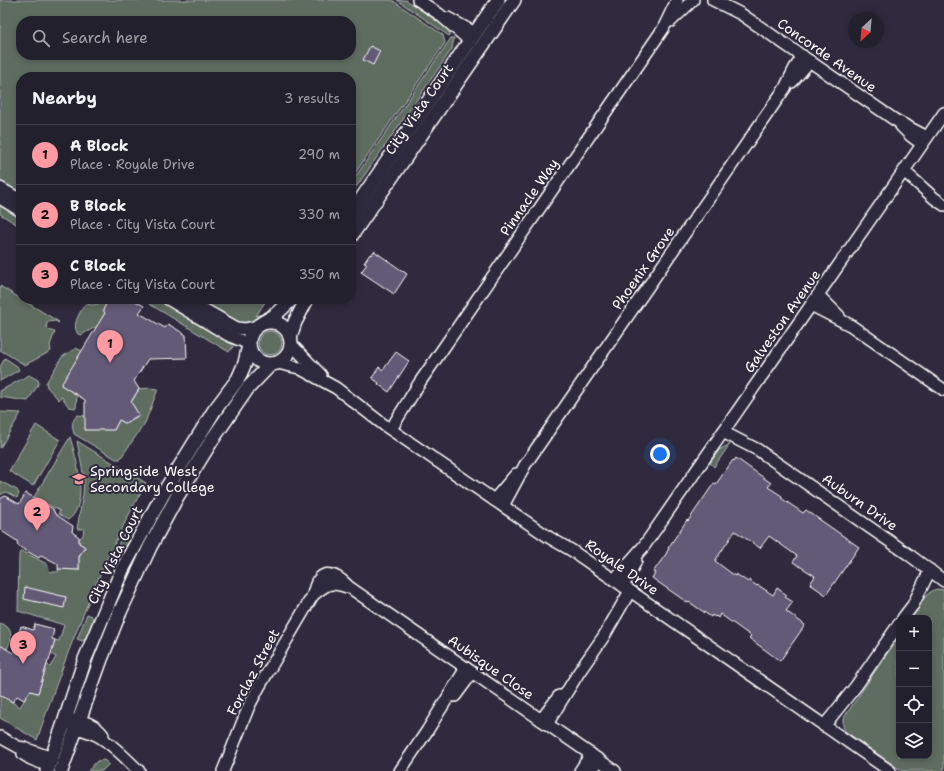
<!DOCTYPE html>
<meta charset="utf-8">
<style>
:root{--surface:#23202e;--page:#2b2836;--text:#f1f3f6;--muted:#a3a3aa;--line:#403e4a;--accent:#ff9aa2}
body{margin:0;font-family:"Shantell Sans",sans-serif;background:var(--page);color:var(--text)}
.controls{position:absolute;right:12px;bottom:12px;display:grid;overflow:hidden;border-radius:8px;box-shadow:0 2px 6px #0003}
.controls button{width:36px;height:36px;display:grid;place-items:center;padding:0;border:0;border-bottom:1px solid var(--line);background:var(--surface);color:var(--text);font:20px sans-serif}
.compass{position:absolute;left:848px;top:12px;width:36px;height:36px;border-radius:50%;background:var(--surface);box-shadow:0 2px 6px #0003;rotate:206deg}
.you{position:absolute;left:660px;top:454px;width:14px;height:14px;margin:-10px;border:3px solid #fff;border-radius:50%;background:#1a73e8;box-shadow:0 0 0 6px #1a73e833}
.badge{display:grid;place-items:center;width:26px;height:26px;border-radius:50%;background:var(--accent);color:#111;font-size:13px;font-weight:700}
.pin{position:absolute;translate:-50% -33px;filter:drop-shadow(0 1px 2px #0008)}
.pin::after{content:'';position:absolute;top:21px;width:14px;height:12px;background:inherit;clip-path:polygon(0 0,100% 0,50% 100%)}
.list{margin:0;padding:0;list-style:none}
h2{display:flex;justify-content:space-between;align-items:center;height:52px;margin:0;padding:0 16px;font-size:17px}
h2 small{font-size:13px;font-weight:400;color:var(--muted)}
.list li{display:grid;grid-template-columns:26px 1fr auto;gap:12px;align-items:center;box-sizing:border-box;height:60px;padding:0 16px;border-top:1px solid var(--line)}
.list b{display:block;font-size:15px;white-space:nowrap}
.list p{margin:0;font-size:13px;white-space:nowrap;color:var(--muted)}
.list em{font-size:13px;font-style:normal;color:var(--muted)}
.icon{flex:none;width:22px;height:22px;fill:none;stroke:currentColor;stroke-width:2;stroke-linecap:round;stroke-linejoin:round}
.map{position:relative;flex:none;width:944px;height:771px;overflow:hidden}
.search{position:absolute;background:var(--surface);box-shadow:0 2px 6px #0003;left:16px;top:16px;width:340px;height:44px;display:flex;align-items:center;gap:10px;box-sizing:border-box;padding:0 14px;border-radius:16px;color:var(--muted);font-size:15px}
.panel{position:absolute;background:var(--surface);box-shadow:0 2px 6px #0003;left:16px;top:72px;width:340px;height:232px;border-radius:16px}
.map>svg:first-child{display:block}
.green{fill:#5f6c61;stroke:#afb6b0;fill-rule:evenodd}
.building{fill:#635a77;stroke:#fff}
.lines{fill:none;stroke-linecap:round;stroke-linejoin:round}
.minor-casing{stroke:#fff;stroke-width:14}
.tertiary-casing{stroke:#fff;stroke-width:16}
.minor{stroke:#2f2a3d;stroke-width:11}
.tertiary{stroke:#2f2a3d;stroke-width:13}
.labels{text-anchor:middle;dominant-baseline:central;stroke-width:4;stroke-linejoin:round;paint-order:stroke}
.street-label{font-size:14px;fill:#fff;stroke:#2f2a3d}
.poi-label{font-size:14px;fill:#fff;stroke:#2f2a3d;text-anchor:start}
</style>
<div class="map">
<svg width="944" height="771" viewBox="0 0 944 771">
<rect width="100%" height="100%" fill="#2f2a3d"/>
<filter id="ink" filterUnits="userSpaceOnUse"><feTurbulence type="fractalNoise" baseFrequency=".025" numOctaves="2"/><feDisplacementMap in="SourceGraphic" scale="8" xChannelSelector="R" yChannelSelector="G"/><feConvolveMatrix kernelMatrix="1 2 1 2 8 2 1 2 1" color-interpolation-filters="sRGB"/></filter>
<g filter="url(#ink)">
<g class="green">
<path d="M0 0H392L443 35 445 43 351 179V77H21V227L0 214ZM21 21H351V55H21Z"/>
<path d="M397 0H406L447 28 451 31 449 36Z"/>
<path d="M451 38H454L452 49 357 186 354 187 351 183Z"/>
<path d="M0 286 59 322 58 323 56 321 48 322C44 328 49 331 55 332L50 345 51 351 25 365 0 350Z"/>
<path d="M141 299H267L256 316 266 313 270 307 273 309 260 318 251 322 229 352Z"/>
<path d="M107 302 103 310 105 313 101 320 105 322 81 335 78 334C71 324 80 313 85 304L93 305Z"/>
<circle cx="270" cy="343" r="12"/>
<path d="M76 348 82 351 77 359 79 360 61 385 77 395 76 408 69 407 62 397H61L59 400 47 387 46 383 62 357Z"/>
<path d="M5 358 17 366 19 370 0 381V367Z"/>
<path d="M29 375 38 380 39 383 28 401 0 397V391Z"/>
<path d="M149 388 158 389 145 423 120 459H116L74 434C72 427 71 420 78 415L85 416 114 430 119 420 125 423 139 416 131 403 139 389Z"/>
<path d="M0 412 21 413 0 448Z"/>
<path d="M36 425 60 440 33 486 9 471Z"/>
<path d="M70 437C76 457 90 505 68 520L58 514 60 511 34 497Z"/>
<path d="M77 441 146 483C100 565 67 651 37 740L0 718V695L20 707 30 691 38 693 47 664 50 667 56 657 51 654 55 640 59 641 64 625 18 611 19 555 20 552 22 551 47 564 49 570 51 572H58V569L79 570V556L85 547 79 543V539L83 535 84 529H77L83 494 84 478Z"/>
<path d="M730 444 714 467 710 463 719 450Z"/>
<path d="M0 481 17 490 19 494 17 498 6 492 0 495Z"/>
<path d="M123 535 128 537 127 539 129 546 122 559 116 562 111 560Z"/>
<path d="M937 589 944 590V771H902L845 731 843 726V719L899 636V756H929V618H911C918 609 925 591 937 589Z"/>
<path d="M87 614 92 616 93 624 88 638 82 641 77 639Z"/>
<path d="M0 623C3 624 7 626 9 629 13 634 10 644 7 649L0 646Z"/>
<path d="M104 760 109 764 102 771H88L97 761Z"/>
</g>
<g class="building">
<path d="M370 46 380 51 373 65 363 60Z"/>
<path d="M374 251 407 274 394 294 361 272 367 264 364 263 370 254 371 255Z"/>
<path d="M109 299H132L144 306 139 313 165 328 168 324 186 335 187 358 148 359 134 381 139 389 131 402 139 415 125 423 119 420 114 430H85V400L61 385 105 313 103 310Z"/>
<path d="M396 352 409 361 389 392 378 384 379 383 372 378 379 367 383 370Z"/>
<path d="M736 458 771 483 768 487 782 496 781 498 803 513 806 510 859 547 826 595 810 584 815 576 793 562 797 556 769 536 760 548 735 531 715 561 735 576 736 574 748 582 749 580 757 586 758 585 773 595 777 588 787 595 785 597 793 602 786 611 805 625 780 661 749 638 751 636 720 614 718 618 716 616 715 617 712 615 711 617 689 602 688 603 652 578 655 573 653 572 666 554 669 548H668L687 520 688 521 714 483 716 484 733 460 734 461Z"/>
<path d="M26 493 53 509 55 514 73 526 72 532 79 537V543L85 547 79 556V570L58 569V564L41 555 39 558 18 546 17 541 0 530V499L5 496 19 504Z"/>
<path d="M25 587 66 597 64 608 24 599Z"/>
<path d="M35 624 54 629 52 639 55 640 49 661H48L38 693 30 691 24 700 17 696 13 702 0 695V645L13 653 21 626 33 630Z"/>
</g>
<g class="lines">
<g class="minor-casing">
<g id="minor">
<path d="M418 0 439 14 470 41"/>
<path d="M713 0 741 14 895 120 927 137"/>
<path d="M448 18 475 33"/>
<path d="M671 21 693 0"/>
<path d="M792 82 810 61"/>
<path d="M901 126 911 136 922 144"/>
<path d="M904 171 934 198 944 205"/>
<path d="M0 188 21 200"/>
<path d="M0 198 21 211"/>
<path d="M818 295 839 316"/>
<path d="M168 299 228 335 249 344"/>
<path d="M186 299 237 328 245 329 256 327"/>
<path d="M811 305 850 325 944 390"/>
<path d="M291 344 321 375"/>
<path d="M277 363 299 368 336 388 384 425 550 538 571 550 623 586 890 771"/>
<path d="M391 429 420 382 663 29 677 0"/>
<path d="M723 432 758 450 908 554 944 581"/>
<path d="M494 500 516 474"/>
<path d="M503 506 525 465 785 88 795 68 803 56"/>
<path d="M614 580 644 546 944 113"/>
<path d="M623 586 636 561"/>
<path d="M313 595C327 584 329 581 347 587"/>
<path d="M903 618 913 605 930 570"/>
<path d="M455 696 472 673"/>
<path d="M72 720C84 720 96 725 103 735"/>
<path d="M541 720 559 696"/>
<path d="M70 724C79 730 89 731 98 736 114 745 126 759 139 771"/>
<path d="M547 724 579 672 604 636 630 591"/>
<path d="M824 726 856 686 899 624"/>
<path d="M0 737 18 747 24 748 52 758"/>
<path d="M23 754 31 759 49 766"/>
<path d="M223 771 249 706 259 687 313 595C318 568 333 570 349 587L615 771"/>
<path d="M400 771 427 731 466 668"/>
<path d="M580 771 591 754"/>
<path d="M591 771 599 760"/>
</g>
</g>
<g class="tertiary-casing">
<g id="tertiary">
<path d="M351 214 498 0"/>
<path d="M351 236 514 0"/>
<circle cx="270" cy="343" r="21"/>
<path d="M262 323 274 316 292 299"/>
<path d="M290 337 295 322 307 299"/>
<path d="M47 771 62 729 85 659 122 570 163 494 214 411 238 379 245 363 249 345"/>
<path d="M61 771 101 659 119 614 150 547 178 495 212 440 247 389 271 364"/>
</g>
</g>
<use href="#minor" class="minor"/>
<use href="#tertiary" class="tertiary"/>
</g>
</g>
<defs>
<g id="school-bare" transform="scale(1.08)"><path d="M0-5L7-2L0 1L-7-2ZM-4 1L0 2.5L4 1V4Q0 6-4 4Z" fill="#ff9aa2" stroke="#2f2a3d" stroke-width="2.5" paint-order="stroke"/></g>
</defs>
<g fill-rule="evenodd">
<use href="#school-bare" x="79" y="479"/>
</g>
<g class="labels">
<g class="street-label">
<text transform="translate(827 55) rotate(35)">Concorde Avenue</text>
<text transform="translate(419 109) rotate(-55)">City Vista Court</text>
<text transform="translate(529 197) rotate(-55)">Pinnacle Way</text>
<text transform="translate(643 268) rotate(-55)">Phoenix Grove</text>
<text transform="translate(782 321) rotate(-55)">Galveston Avenue</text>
<text transform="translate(860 502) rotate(35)">Auburn Drive</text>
<text transform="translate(115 555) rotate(-64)">City Vista Court</text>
<text transform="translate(622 567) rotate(35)">Royale Drive</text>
<text transform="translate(491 667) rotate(35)">Aubisque Close</text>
<text transform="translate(253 672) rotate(-62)">Forclaz Street</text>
</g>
<g class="poi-label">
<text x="90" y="471">Springside West<tspan x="90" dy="16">Secondary College</tspan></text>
</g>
</g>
</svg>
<div class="controls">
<button>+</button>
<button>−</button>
<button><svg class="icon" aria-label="locate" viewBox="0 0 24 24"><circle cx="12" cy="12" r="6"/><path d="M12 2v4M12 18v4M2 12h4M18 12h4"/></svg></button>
<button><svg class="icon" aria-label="layers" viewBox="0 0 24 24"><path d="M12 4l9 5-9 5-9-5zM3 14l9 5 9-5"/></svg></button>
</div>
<svg class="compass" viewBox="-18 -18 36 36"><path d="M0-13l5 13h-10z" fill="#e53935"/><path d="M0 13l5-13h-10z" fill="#a3a3aa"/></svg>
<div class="you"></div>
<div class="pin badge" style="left:110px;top:363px">1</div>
<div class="pin badge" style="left:37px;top:531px">2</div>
<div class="pin badge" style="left:23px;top:664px">3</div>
<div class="search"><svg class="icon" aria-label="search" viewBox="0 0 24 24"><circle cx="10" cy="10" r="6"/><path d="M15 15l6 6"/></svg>Search here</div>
<section class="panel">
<h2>Nearby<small>3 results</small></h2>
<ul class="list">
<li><span class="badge">1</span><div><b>A Block</b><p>Place · Royale Drive</p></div><em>290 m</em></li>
<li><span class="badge">2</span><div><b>B Block</b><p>Place · City Vista Court</p></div><em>330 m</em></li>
<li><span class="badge">3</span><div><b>C Block</b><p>Place · City Vista Court</p></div><em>350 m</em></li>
</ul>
</section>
</div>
